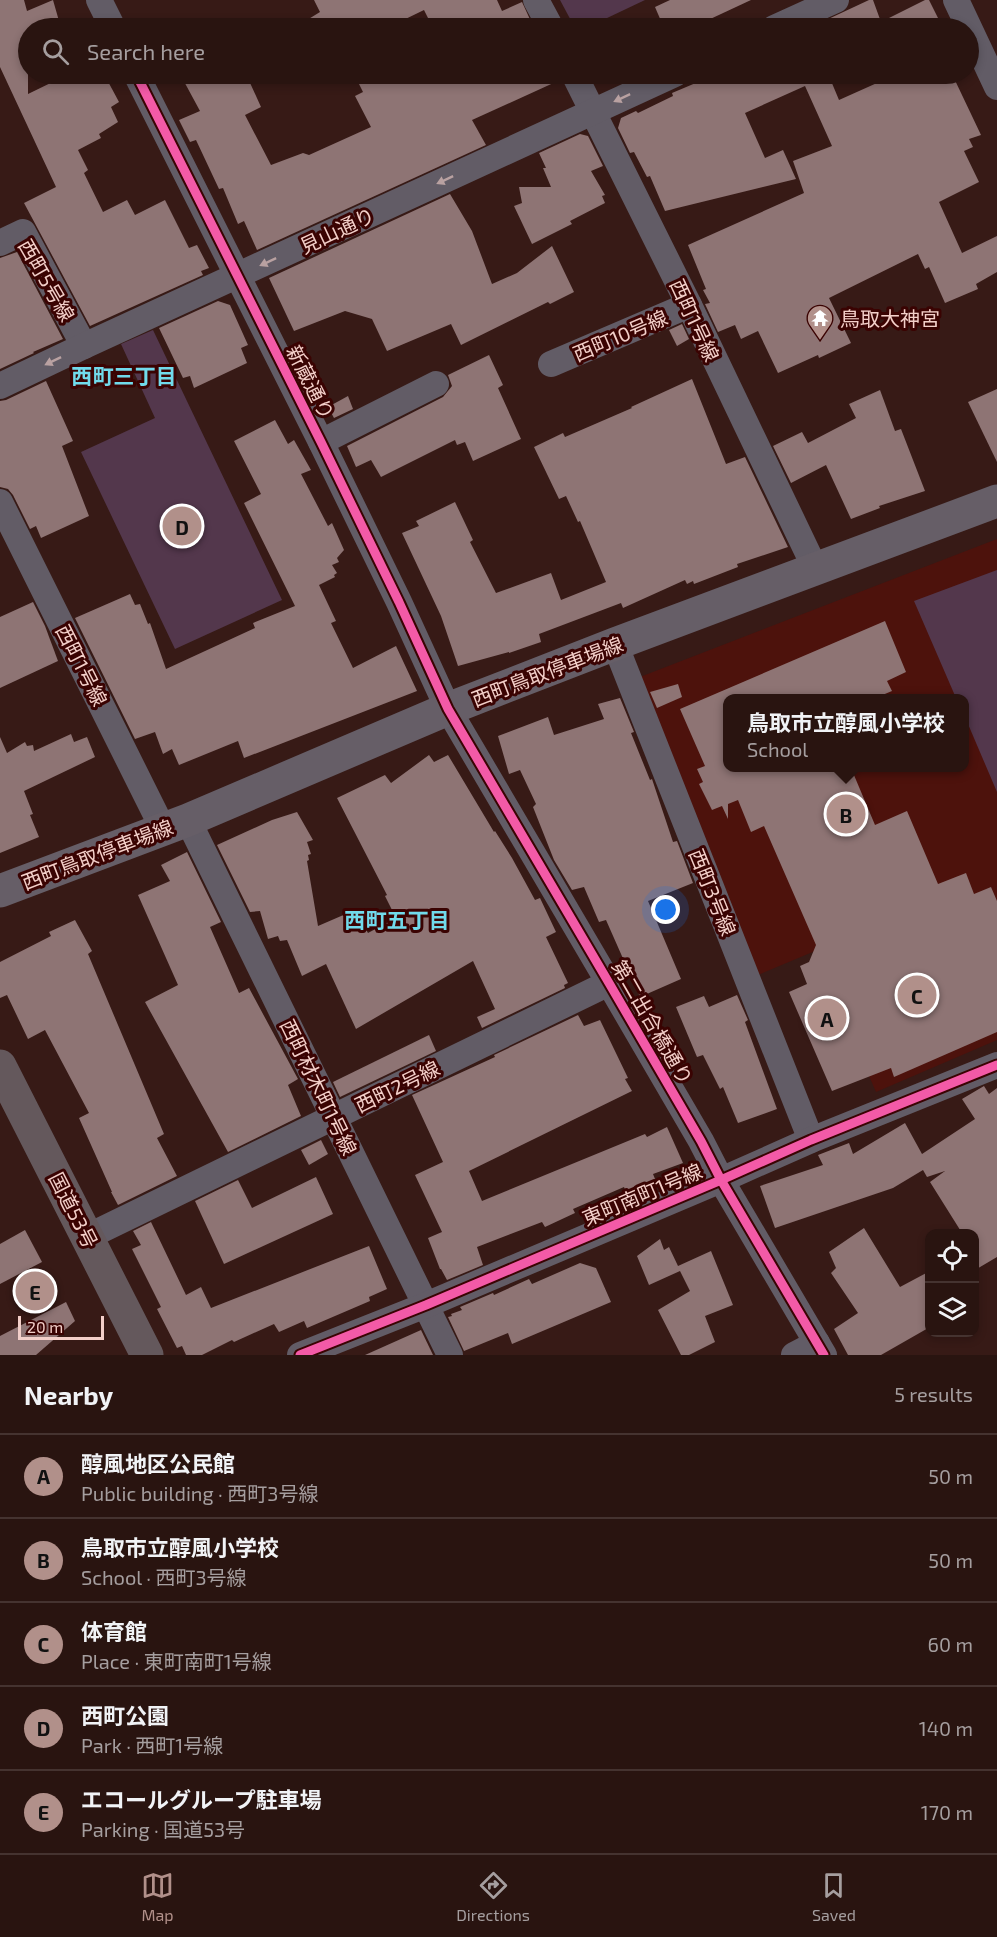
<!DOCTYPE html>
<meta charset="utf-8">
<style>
:root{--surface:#291410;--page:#311d19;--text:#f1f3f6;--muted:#a59e9f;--line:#453330;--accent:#b1908a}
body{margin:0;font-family:"Exo 2","Noto Sans JP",sans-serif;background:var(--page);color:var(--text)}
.controls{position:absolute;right:18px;bottom:18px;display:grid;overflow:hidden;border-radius:12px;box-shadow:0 3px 9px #0003}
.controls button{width:54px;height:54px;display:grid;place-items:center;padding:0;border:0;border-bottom:2px solid var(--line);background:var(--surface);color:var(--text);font:30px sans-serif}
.scale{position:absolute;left:18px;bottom:15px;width:86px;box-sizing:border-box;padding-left:6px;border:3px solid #f3cfc9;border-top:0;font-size:16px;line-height:21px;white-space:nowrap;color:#f3cfc9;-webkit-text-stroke:4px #3a0302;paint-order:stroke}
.you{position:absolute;left:666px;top:910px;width:21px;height:21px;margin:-15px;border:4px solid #fff;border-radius:50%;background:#1a73e8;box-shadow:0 0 0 9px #1a73e833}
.badge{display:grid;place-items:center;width:39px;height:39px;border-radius:50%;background:var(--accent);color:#111;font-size:20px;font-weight:700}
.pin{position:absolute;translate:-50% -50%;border:3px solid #fff;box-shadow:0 2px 6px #0006}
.popup{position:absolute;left:723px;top:694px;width:246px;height:78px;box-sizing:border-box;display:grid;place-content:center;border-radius:12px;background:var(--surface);filter:drop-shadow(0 2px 4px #0005);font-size:20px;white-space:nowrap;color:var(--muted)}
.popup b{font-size:22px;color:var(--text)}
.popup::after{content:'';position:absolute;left:50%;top:100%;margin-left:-12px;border:12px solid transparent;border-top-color:var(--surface)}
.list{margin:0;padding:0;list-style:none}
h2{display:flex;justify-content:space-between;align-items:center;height:78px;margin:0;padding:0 24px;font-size:26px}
h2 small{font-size:20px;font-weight:400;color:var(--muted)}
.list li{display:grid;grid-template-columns:39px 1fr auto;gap:18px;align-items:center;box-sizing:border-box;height:84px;padding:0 24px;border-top:2px solid var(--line)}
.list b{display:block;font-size:22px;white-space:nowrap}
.list p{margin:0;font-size:20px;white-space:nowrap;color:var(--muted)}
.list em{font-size:20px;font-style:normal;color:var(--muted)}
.icon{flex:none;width:33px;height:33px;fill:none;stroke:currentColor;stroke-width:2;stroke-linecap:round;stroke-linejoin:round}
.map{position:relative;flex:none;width:997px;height:1355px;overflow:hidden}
.search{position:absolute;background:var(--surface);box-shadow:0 3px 9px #0003;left:18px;right:18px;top:18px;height:66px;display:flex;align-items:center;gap:15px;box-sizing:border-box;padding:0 21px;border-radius:33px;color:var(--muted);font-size:22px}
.sheet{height:498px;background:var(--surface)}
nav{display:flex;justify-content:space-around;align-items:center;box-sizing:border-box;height:84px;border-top:2px solid var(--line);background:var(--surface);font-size:16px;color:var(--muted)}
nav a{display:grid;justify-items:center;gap:3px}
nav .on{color:var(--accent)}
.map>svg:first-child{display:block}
.built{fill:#4d120c;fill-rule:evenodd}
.green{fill:#53374c}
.building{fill:#8e7474}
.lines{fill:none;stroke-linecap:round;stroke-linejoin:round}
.minor{stroke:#625c66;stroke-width:26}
.secondary{stroke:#665e67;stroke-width:33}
.trunk{stroke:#64585c;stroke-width:33}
.cycleway-casing{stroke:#3a0302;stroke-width:13}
.cycleway{stroke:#f35aa7;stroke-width:9}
.oneway{fill:#b9a1a1}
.labels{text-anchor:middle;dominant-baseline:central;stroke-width:6;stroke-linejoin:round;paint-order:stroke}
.street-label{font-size:20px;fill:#f3cfc9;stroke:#3a0302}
.poi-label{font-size:20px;fill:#f3cfc9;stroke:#3a0302;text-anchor:start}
.neighbourhood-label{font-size:21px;font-weight:bold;fill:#71daeb;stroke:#3a0302}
</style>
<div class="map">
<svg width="997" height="1355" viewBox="0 0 997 1355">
<rect width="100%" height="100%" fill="#371a16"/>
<path class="built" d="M997 539V1040L876 1092 815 951 758 975 640 677ZM728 698H964V768H728Z"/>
<g class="green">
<path d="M560 0H645L586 28H575Z"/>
<path d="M153 330 282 600 175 649 81 452 155 418 121 344Z"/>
<path d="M997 570V792L965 717 964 698H956L914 601Z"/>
</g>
<g class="building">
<path d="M0 0H24L27 11 53 0 61 28H28V94L69 74H104L119 102 111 107 118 122 99 134 101 138 78 150 88 170 84 173 103 212 127 200 135 215 165 200 189 248 197 245 209 268 201 271 203 275 90 326 24 203 56 187 0 67Z"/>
<path d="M314 0H497L502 11 522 2 534 28H433L424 10 387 28H294L320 12Z"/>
<path d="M670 0H751L691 28H664L655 7Z"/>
<path d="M869 0H873L881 22 925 0H929L943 28H809Z"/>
<path d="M180 74H246L261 107 245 115 271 165 303 153 309 155 371 127 355 96 363 92 354 74H559L560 80 472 120 486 145 257 250 244 221 238 224 223 188 219 189 196 140 190 142 179 120 200 111Z"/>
<path d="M717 74H835L829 76 839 100 897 74H952L981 135 969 139 973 147 964 151 979 182 939 202 962 253 997 236V272L976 284 978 289 945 303 929 267 925 269 918 254 829 298 851 343 819 358 818 355 778 373 758 331 741 339 735 325 718 332 705 304 710 303 703 290 706 289 688 245 804 193 793 161 832 146 805 86 745 113 765 158 783 150 796 179 665 211 650 176 647 177 634 152 630 153 618 128 621 118 636 111 638 113 673 96 672 93Z"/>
<path d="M580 134 588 136 603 166 591 171 605 195 602 196 605 203 570 221 572 224 532 244 514 206 522 203 519 187H551L543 168H546L539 153Z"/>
<path d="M450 194 472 231 492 284 517 273 552 246 574 292 550 304 548 302 461 345 451 324 387 351 372 319 345 311 294 331 269 278Z"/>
<path d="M17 252 63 339 33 352 34 353 0 369V258Z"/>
<path d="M218 301 230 305 248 345 241 348 247 363 194 388 190 376 183 378 159 328Z"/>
<path d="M682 324 689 339 677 346 669 330Z"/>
<path d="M489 355 503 385 498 388 521 439 473 461 465 442 457 445 455 440 381 477 371 460 356 467 347 446 443 397 452 386 448 375Z"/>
<path d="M692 379 726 464 745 457 788 547 737 564 738 567 694 584 693 581 687 584 685 580 623 608 621 603 539 634 541 642 509 653V652L458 666 441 616 402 533 419 526 416 521 455 502 473 540 470 542 496 593 551 573 561 600 606 582 580 521 578 522 566 496 559 499 534 447 563 433 565 437 632 408 631 407Z"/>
<path d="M46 381 73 441 62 446 89 516 41 538 36 526 30 529 13 495 8 489 0 487V401L6 400Z"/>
<path d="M997 389V462L968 402Z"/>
<path d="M880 390 895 431 901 429 925 491 879 506 880 508 851 519 826 465 791 483 773 446 802 432 808 443 856 418 849 404Z"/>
<path d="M348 396 353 409 334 418 328 407Z"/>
<path d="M275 420 288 444 294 440 311 470 301 474 328 526 332 523 344 550 337 558 339 562 332 565 337 573 334 575 335 577 319 585 336 621 331 623 353 668 396 646 417 691 244 758 238 741 179 765 172 749 163 754 155 732 135 739 75 618 130 594 135 605 140 604 148 624 150 623 166 669 255 628 253 623 295 606 244 503 261 494 234 441Z"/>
<path d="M33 602 45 626 58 661 0 688V617Z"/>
<path d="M885 621 906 672 887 681 892 691 873 699H728V768H851L875 825 907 811 938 884 966 873 974 894 991 887 997 901V1032L894 1077 891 1068 832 1091 789 992 807 984 800 966 809 962 816 945 764 826 751 832 738 800 728 804V819L722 806 712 810 699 784 703 782 697 769 705 766 680 709Z"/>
<path d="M678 684 682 697 657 708 650 692Z"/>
<path d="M620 698 634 732 631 733 650 780 652 779 673 842 677 841 693 883 648 901 681 979 640 997 606 920 599 922 584 887 572 890 554 860 533 807 536 804 520 770 509 774 498 736 548 717 554 735 604 719 598 704Z"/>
<path d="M71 734 74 742 87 737 95 757 24 791 33 814 30 815 39 837 0 853V737L7 753 25 742 27 746 33 745 34 751Z"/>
<path d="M429 755 434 762 448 755 494 832 495 831 512 858 535 900 540 898 556 932 546 937 568 983 564 985 565 988 482 1028 477 1017 495 1009 473 961 356 1029 326 964 302 976 287 940 280 941 278 936 268 939 260 911 250 912 217 845 272 820 297 812 313 840 307 842 311 854 308 855 309 860 307 861 318 926 355 910 368 933 396 918 385 896 387 895 337 798 385 775 391 783Z"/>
<path d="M187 852 221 922 210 927 239 993 249 988 298 1079 288 1085 301 1116 228 1152 145 1002 178 985 138 895 170 881 161 865Z"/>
<path d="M75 920 92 951 88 954 164 1134 157 1138 177 1176 118 1205 111 1192H112L79 1118 89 1113 45 1030 28 1039 7 995 0 998V962L51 936 49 932Z"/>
<path d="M737 995 748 1020 745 1022 777 1109 738 1123 723 1087 720 1089 703 1055 697 1057 676 1007 704 996 709 1007Z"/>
<path d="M578 1015 584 1026 600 1020 628 1078 625 1079 632 1091 469 1171 482 1201 645 1134 647 1137 667 1127 683 1163 653 1174 655 1179 626 1192 624 1187 573 1209 575 1213 545 1227 542 1222 477 1247 483 1265 447 1280 441 1269H440L428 1238 442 1232 415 1175 443 1162 412 1095 495 1057 494 1055Z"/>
<path d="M429 1035 436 1051 340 1097 333 1082Z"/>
<path d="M984 1086 989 1094 997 1088V1257L975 1270V1233H962L930 1182 945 1171 927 1177 923 1170 893 1188 775 1228 760 1186 823 1165 818 1155 849 1143 853 1154 905 1123 922 1154 975 1119 962 1099Z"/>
<path d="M321 1140 328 1154 309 1165 301 1150Z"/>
<path d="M316 1177 333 1214 224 1264 195 1201 238 1180 252 1208Z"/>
<path d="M151 1222 186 1295 201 1287 211 1308 369 1246 387 1289 369 1297 370 1301 307 1328 304 1321 279 1332 274 1324 234 1342 232 1340 202 1355H186L182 1346 177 1348 157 1309 161 1307 132 1249 141 1245 133 1231Z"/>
<path d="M864 1228 900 1287 930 1271V1327L881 1355H848L834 1329 858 1313 831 1273 836 1268 829 1252Z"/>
<path d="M25 1230 42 1262 0 1284V1244Z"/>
<path d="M660 1239 664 1250 669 1247 678 1266 711 1251 733 1305 705 1316 715 1342 689 1355H681L658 1310 690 1291 680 1271 649 1285 637 1256Z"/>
<path d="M580 1263 596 1268 611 1302 512 1344 508 1333 464 1351 448 1317 452 1316 451 1314 462 1310 460 1307 493 1293 494 1295 529 1279 532 1284Z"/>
<path d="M66 1302 75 1321 36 1355H0V1336Z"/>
<path d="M421 1330 433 1355H365Z"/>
</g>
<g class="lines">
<g class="minor">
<path d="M99 0 113 28"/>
<path d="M536 0 551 28"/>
<path d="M956 0 997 87"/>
<path d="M774 28 836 0"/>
<path d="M136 74 321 442 399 602 448 709 609 983 701 1141 721 1180 824 1355"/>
<path d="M574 74 689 305 815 568"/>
<path d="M0 243 23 232 84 346"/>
<path d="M551 364 689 305"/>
<path d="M0 386 84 346 675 74"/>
<path d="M321 442 436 384"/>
<path d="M0 502 163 829"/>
<path d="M615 644 811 1140"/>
<path d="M188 820 450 1355"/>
<path d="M87 1237 609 983"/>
<path d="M300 1355 426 1305 721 1180 811 1140 997 1065"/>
<path d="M794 1355 817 1343"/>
</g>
<path class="secondary" d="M0 891 188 820 448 709 615 644 997 501"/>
<path class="trunk" d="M0 1066 147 1355"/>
<g class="cycleway-casing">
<g id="cycleway">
<path d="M136 74 321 442 399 602 448 709 609 983 701 1141 721 1180 824 1355"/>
<path d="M300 1355 426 1305 721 1180 811 1140 997 1065"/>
</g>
</g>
<use href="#cycleway" class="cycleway"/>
</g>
<defs><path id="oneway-solid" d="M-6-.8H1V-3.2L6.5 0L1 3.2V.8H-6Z" transform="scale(1.5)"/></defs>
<g class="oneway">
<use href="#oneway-solid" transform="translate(622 98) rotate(155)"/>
<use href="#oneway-solid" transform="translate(445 180) rotate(155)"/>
<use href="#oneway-solid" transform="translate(268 262) rotate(155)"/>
<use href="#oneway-solid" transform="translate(53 361) rotate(154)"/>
</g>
<defs>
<g id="temple-pin" transform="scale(1.35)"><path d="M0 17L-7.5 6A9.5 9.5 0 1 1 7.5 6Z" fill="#b1908a" stroke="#3a0302"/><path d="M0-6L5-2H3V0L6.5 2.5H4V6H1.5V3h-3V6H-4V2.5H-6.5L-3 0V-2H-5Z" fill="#fff"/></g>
</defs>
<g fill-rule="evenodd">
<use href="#temple-pin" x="820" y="318"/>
</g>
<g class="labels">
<g class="street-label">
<text transform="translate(337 230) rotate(-25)">見山通り</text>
<text transform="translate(47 280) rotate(60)">西町5号線</text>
<text transform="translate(695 320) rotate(65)">西町1号線</text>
<text transform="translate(620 335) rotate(-23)">西町10号線</text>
<text transform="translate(311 382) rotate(63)">新蔵通り</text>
<text transform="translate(82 665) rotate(63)">西町1号線</text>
<text transform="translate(547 671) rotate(-21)">西町鳥取停車場線</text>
<text transform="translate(97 854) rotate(-21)">西町鳥取停車場線</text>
<text transform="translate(713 892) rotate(68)">西町3号線</text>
<text transform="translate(653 1022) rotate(60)">第二出合橋通り</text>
<text transform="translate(397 1086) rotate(-26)">西町2号線</text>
<text transform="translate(319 1087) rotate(64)">西町材木町1号線</text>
<text transform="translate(642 1194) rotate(-23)">東町南町1号線</text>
<text transform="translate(74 1210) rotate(63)">国道53号</text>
</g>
<g class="poi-label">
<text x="840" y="318">鳥取大神宮</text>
</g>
<g class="neighbourhood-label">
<text x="124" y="375">西町三丁目</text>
<text x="397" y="919">西町五丁目</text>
</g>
</g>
</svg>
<div class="controls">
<button><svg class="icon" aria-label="locate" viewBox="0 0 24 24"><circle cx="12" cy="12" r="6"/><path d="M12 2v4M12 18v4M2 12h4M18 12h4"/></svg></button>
<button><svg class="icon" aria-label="layers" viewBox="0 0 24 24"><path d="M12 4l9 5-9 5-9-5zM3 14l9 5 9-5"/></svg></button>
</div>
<div class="scale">20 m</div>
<div class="you"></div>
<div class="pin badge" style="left:827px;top:1018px">A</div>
<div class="pin badge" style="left:846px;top:814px">B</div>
<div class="popup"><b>鳥取市立醇風小学校</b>School</div>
<div class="pin badge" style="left:917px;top:995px">C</div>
<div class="pin badge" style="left:182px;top:526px">D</div>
<div class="pin badge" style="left:35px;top:1291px">E</div>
<div class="search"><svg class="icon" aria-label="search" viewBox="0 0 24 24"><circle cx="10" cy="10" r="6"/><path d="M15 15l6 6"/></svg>Search here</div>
</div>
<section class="sheet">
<h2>Nearby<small>5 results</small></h2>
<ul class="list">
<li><span class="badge">A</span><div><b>醇風地区公民館</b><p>Public building · 西町3号線</p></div><em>50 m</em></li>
<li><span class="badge">B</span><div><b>鳥取市立醇風小学校</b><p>School · 西町3号線</p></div><em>50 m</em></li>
<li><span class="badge">C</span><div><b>体育館</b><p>Place · 東町南町1号線</p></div><em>60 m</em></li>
<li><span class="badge">D</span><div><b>西町公園</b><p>Park · 西町1号線</p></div><em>140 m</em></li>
<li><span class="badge">E</span><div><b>エコールグループ駐車場</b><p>Parking · 国道53号</p></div><em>170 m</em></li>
</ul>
</section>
<nav>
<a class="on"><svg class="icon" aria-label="map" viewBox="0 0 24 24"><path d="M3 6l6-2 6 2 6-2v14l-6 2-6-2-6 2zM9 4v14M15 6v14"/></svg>Map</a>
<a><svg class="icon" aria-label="directions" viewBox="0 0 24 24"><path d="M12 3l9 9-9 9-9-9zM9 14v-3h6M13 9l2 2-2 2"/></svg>Directions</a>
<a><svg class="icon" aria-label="saved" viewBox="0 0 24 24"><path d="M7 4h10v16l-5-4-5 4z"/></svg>Saved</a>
</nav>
